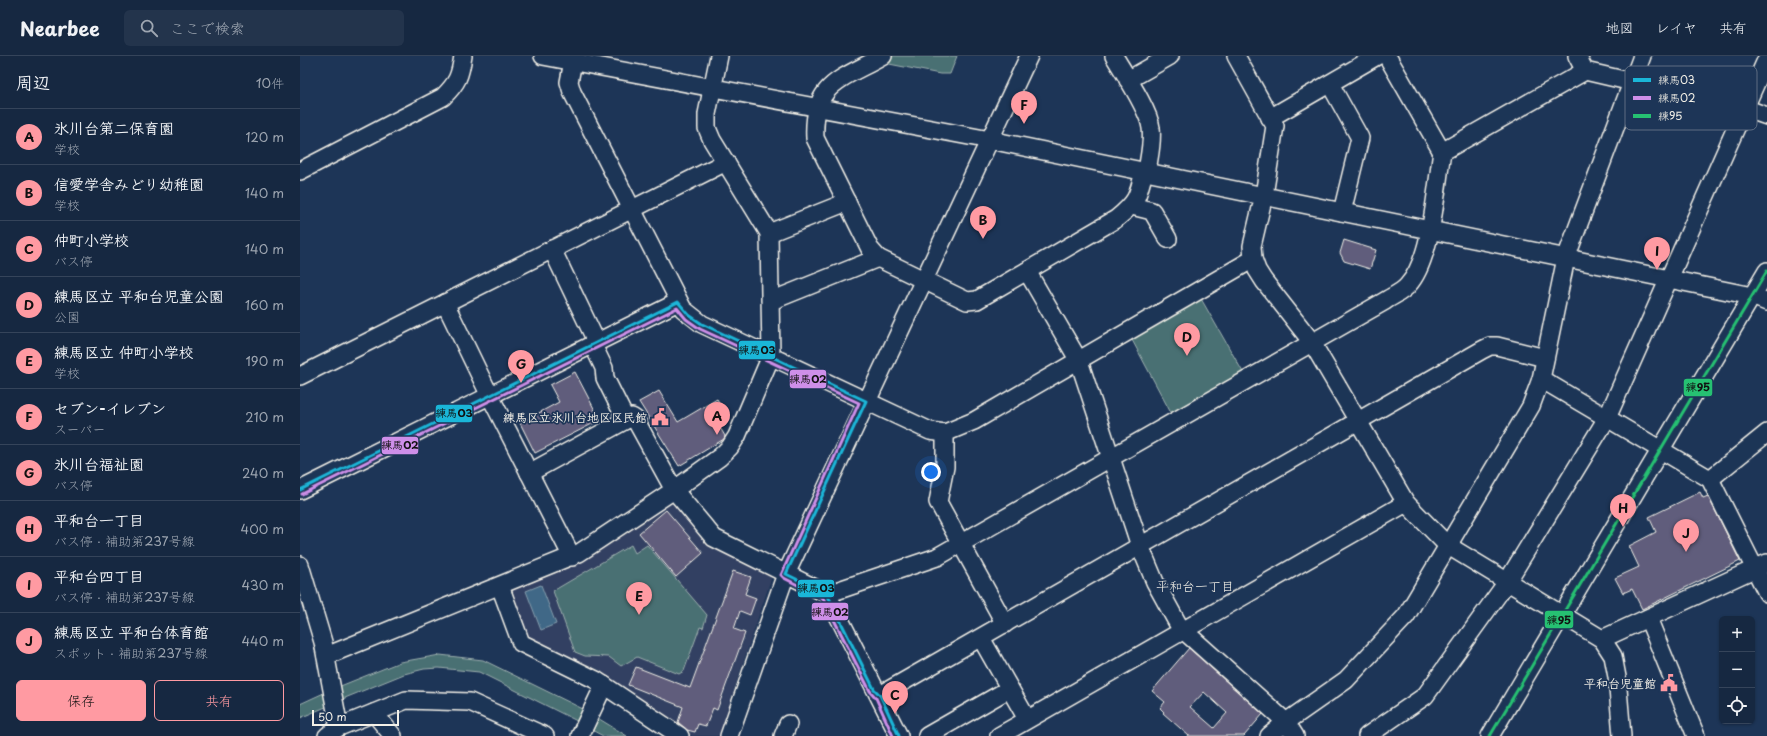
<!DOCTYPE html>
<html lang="ja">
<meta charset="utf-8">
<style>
:root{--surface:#162841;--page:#23344c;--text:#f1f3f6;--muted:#9ea6b1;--line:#35445a;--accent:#ff9aa2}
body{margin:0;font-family:"Playpen Sans","Klee One",sans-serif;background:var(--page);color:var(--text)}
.controls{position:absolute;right:12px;bottom:12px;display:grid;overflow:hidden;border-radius:6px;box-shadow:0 1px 3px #0004}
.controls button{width:36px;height:36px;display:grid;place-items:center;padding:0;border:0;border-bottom:1px solid var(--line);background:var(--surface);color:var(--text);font:20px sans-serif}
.scale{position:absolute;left:12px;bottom:10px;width:87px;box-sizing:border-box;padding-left:4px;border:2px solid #f4f1e8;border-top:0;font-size:11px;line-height:14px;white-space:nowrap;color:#f4f1e8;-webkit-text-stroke:3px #1d3557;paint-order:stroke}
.you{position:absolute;left:631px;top:416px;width:14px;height:14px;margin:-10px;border:3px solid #fff;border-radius:50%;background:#1a73e8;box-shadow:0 0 0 6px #1a73e833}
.badge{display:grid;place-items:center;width:26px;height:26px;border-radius:50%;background:var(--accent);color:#111;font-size:13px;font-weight:700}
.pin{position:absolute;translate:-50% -33px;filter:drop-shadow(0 1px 2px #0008)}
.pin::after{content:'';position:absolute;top:21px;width:14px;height:12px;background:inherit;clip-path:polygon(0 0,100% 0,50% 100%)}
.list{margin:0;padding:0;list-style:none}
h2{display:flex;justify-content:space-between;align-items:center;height:52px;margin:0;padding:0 16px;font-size:17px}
h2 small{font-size:13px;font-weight:400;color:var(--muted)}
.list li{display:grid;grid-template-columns:26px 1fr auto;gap:12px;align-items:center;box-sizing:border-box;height:56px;padding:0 16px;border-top:1px solid var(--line)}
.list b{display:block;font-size:15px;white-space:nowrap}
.list p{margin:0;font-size:13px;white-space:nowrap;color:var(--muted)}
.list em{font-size:13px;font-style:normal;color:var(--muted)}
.actions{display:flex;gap:8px;padding:12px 16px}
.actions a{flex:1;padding:9px 0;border:1px solid var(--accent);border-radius:6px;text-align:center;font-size:14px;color:var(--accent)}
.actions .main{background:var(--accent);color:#111}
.icon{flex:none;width:22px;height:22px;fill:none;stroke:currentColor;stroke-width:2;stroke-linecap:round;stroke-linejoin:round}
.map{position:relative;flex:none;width:1467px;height:680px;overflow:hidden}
header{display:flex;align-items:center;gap:24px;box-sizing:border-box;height:56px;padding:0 20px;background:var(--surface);border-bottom:1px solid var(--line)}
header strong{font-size:19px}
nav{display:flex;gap:22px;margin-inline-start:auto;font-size:14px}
.search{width:280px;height:36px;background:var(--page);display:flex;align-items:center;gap:10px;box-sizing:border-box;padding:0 14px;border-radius:6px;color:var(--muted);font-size:15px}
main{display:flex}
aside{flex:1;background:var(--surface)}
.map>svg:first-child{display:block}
.built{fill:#314162}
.green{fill:#486f73;stroke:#9eb0ae}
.water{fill:#3f6887;stroke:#879fae}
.building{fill:#605d7b;stroke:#f4f1e8;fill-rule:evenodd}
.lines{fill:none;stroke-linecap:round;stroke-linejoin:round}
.minor-casing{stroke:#f4f1e8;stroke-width:20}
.minor{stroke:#1d3557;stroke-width:17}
.bus-1-casing{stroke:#1d3557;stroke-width:6}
.bus-2-casing{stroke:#1d3557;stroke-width:6}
.bus-3-casing{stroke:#1d3557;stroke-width:6}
.bus-1{stroke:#1ab6d8;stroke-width:3}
.bus-2{stroke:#ce8fe9;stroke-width:3}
.bus-3{stroke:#26c172;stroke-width:3}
.labels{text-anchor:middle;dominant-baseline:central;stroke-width:3.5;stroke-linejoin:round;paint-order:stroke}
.poi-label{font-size:12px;font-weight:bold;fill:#f4f1e8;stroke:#1d3557;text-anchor:end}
.neighbourhood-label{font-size:13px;fill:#f4f1e8;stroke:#1d3557}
.key{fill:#1d3557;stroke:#5e6d82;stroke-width:1}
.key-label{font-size:11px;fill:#f4f1e8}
.line-badge{stroke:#1d3557;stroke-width:1.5}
.pale-badge-label{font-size:11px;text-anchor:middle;font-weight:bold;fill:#111}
</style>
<header>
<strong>Nearbee</strong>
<div class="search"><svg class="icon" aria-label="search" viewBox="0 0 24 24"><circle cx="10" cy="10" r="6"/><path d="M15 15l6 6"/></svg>ここで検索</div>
<nav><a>地図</a><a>レイヤ</a><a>共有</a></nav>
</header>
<main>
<aside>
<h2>周辺<small>10件</small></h2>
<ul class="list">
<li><span class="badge">A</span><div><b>氷川台第二保育園</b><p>学校</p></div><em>120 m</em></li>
<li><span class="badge">B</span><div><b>信愛学舎みどり幼稚園</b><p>学校</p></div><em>140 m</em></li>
<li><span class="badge">C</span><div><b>仲町小学校</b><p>バス停</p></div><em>140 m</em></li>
<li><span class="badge">D</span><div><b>練馬区立 平和台児童公園</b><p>公園</p></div><em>160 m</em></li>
<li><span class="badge">E</span><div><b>練馬区立 仲町小学校</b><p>学校</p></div><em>190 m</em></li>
<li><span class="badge">F</span><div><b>セブン-イレブン</b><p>スーパー</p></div><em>210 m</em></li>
<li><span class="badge">G</span><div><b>氷川台福祉園</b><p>バス停</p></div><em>240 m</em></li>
<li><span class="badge">H</span><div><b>平和台一丁目</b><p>バス停 · 補助第237号線</p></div><em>400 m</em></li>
<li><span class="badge">I</span><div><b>平和台四丁目</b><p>バス停 · 補助第237号線</p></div><em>430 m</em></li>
<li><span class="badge">J</span><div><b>練馬区立 平和台体育館</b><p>スポット · 補助第237号線</p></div><em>440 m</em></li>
</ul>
<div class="actions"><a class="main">保存</a><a>共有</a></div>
</aside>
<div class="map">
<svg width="1467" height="680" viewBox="0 0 1467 680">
<rect width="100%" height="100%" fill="#1d3557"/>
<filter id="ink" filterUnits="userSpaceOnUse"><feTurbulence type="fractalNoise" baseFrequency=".025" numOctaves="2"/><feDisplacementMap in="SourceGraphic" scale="8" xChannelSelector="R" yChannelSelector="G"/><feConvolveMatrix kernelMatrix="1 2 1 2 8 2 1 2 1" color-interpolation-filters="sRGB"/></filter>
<g filter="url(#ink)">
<path class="built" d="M373 445 469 517 471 523 419 680H392L376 671 298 613 254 598 226 581 209 536 214 530Z"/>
<g class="green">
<path d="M590 0H657L650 18H640L579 6Z"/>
<path d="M900 241 944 318 871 357 831 282Z"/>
<path d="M331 489 335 497 347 489 407 559 403 572 400 571 384 615 379 618 337 601 321 610 309 601 285 600 275 596 253 535Z"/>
<path d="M140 599 183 604 287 655 281 667 179 616 139 612 124 613 104 618 40 644 38 631 100 606Z"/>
<path d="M26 636 28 650 0 662V648Z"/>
<path d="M296 661 327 680H303L290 673Z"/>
</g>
<path class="water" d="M241 529 256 568 241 574 226 535Z"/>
<g class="building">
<path d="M1044 184 1076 194 1070 213 1044 205 1040 197Z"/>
<path d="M275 316 300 364 235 397 220 367 259 346 250 329Z"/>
<path d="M359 335 378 366 417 343 430 364 419 370 425 380 424 383 379 410 339 346Z"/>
<path d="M1400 436 1403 442 1408 440 1440 505 1342 553 1332 533 1323 537 1315 522 1339 511 1329 490 1356 476 1349 461Z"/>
<path d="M366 454 403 497 376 521 339 477Z"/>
<path d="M433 515 451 521 445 538 456 542 450 559 440 555 434 573 445 577 417 654 413 652 406 670 398 668 395 676 387 674 378 666 383 651 328 629 336 611 390 632Z"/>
<path d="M889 592 963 658 944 680H889L863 657 864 656 860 652 865 646 852 635ZM904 636 927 657 914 672 890 651Z"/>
</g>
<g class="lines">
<g class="minor-casing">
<g id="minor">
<path d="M243 0 690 84 1452 240 1467 246"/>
<path d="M274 0 269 26 272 36 383 253 402 268 630 375 645 377 674 365 953 203"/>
<path d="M583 0C541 24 512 27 515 82L570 193 578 202 667 245 677 244 816 163C837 146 838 141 844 115"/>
<path d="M814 0C824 17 849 54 851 72 853 86 849 101 847 115"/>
<path d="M936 0 975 70 964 139 952 190 953 203 957 214 964 225 1011 285 1106 447 1147 489 1302 583 1313 600 1317 621 1322 680"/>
<path d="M1087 0 1142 96"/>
<path d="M1277 0 1285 15 1444 52 1467 60"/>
<path d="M828 24 870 0"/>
<path d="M1030 28 1060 82 1042 156"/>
<path d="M970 62 1077 0"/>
<path d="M0 115 143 41C158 26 160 20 163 0"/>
<path d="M832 150 852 155 868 183"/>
<path d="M469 177 547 146"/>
<path d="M252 193 296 285"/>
<path d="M727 215 779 305 840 490 855 526 878 568 883 574 986 666 995 680"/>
<path d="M471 245 578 202"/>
<path d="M145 247 189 338 272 501"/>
<path d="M292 287 304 312 305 322 326 364"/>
<path d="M0 320 426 106"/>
<path d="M1241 323 1410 423 1467 537"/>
<path d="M645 377V411L638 446 705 568"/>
<path d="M229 417 326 364 332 361 335 363 374 434 414 482 527 538 599 680"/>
<path d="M1410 423 1467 377"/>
<path d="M0 434 378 246"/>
<path d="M0 509 23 586 39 671"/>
<path d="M200 530 221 587 296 624 380 680"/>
<path d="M527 538 637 501 1085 245C1092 240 1103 236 1108 229 1132 203 1136 132 1142 96L1285 15"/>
<path d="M1348 562 1396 680"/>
<path d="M681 582 727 663"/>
<path d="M1302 583 1467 507"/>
<path d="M26 600 279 497 374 434 420 401 430 391 437 380 471 300 469 177 412 84 407 72V58L419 0"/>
<path d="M580 639 1182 294 1190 290H1197L1245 302"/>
<path d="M74 657 93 680"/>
<path d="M27 680 39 671 106 644 170 646 245 680"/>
<path d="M280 680 304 629"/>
<path d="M429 680 486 518 729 0"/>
<path d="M483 680 488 668"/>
<path d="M627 680 709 633"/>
<path d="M699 680 1106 447"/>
<path d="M969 680 986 666 1046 624 1106 560 1231 350 1241 323 1266 202 1342 0"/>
<path d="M1067 680 1125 640 1207 526 1307 362 1467 2"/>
<path d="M1190 680 1467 215"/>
</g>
</g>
<use href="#minor" class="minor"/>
<g class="bus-1-casing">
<path id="bus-1" d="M0 434 378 246 389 259 402 268 566 345 486 518 527 538 574 633 580 639 599 680"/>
</g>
<g class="bus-2-casing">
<path id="bus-2" d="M2 438 377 252 386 263 400 273 559 347 481 519 484 522 523 542 570 635 576 642 593 680"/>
</g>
<g class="bus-3-casing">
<path id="bus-3" d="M1190 680 1467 215"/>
</g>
<use href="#bus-1" class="bus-1"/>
<use href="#bus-2" class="bus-2"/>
<use href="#bus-3" class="bus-3"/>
</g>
</g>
<defs>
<g id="civic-bare" transform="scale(1.38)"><path d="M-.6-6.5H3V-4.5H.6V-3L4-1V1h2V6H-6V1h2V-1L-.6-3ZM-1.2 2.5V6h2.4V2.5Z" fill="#ff9aa2" stroke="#1d3557" stroke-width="2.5" paint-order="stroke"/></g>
</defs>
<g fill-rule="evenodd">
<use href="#civic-bare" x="360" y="361"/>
<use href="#civic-bare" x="1369" y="627"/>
</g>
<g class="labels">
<g class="poi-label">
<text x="347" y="361">練馬区立氷川台地区区民館</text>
<text x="1356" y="627">平和台児童館</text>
</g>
<g class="neighbourhood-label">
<text x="895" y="529">平和台一丁目</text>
</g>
</g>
<rect x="1325" y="10" width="132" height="64" rx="6" class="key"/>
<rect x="1333" y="22" width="18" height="4" fill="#1ab6d8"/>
<rect x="1333" y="40" width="18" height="4" fill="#ce8fe9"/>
<rect x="1333" y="58" width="18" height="4" fill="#26c172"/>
<g class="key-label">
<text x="1358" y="28">練馬03</text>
<text x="1358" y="46">練馬02</text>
<text x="1358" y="64">練95</text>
</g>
<g class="line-badge">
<rect x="438" y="284" width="38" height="20" rx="4" fill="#1ab6d8"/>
<rect x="489" y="313" width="38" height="20" rx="4" fill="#ce8fe9"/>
<rect x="1383" y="322" width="30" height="19" rx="4" fill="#26c172"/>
<rect x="135" y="348" width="38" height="19" rx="4" fill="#1ab6d8"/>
<rect x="81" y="380" width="38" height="19" rx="4" fill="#ce8fe9"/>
<rect x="497" y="523" width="38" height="19" rx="4" fill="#1ab6d8"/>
<rect x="511" y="546" width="38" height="19" rx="4" fill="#ce8fe9"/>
<rect x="1244" y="554" width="30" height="19" rx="4" fill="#26c172"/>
</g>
<g class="pale-badge-label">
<text x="457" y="298">練馬03</text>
<text x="508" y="327">練馬02</text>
<text x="1398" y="335">練95</text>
<text x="154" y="361">練馬03</text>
<text x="100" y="393">練馬02</text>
<text x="516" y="536">練馬03</text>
<text x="530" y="560">練馬02</text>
<text x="1259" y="568">練95</text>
</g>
</svg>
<div class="controls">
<button>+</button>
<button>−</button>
<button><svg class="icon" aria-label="locate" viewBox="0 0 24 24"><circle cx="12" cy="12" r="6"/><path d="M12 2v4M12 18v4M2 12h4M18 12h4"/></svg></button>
</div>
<div class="scale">50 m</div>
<div class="you"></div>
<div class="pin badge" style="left:417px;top:379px">A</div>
<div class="pin badge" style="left:683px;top:183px">B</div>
<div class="pin badge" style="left:595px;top:658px">C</div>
<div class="pin badge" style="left:887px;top:300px">D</div>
<div class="pin badge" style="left:339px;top:559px">E</div>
<div class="pin badge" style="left:724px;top:68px">F</div>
<div class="pin badge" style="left:221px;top:327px">G</div>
<div class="pin badge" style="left:1323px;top:471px">H</div>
<div class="pin badge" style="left:1357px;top:214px">I</div>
<div class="pin badge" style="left:1386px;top:496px">J</div>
</div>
</main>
